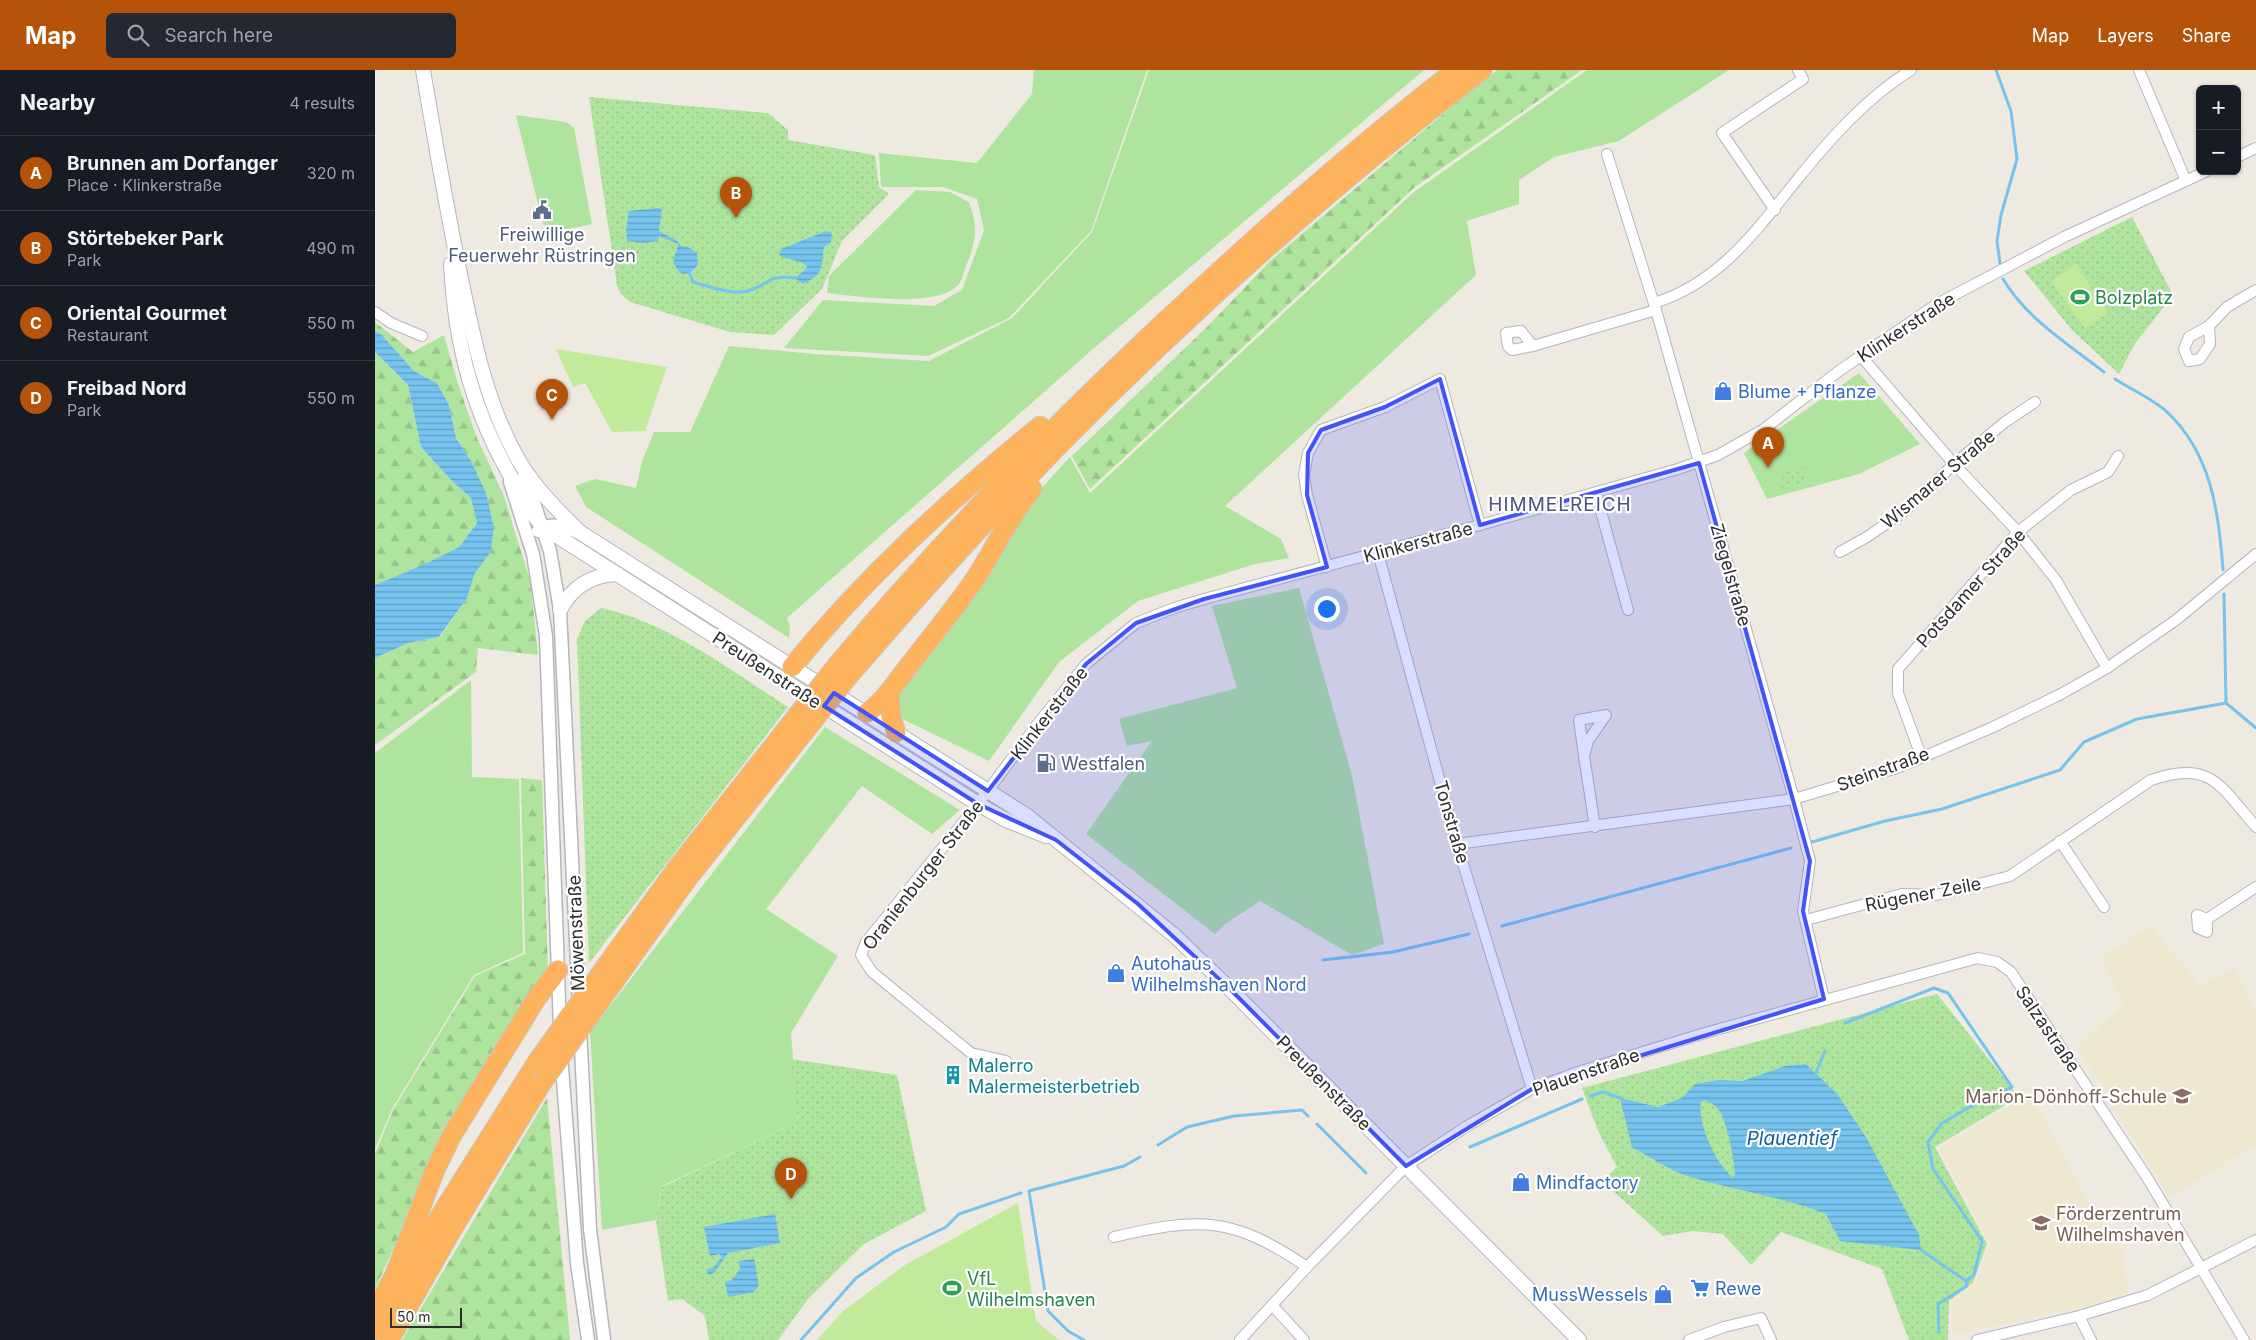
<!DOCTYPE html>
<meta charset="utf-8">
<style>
:root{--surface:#171b24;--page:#242831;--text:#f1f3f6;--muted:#9ea1a6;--line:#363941;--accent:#b45309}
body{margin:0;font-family:Inter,sans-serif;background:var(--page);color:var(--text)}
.controls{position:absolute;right:15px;top:15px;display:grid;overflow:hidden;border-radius:8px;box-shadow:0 1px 4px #0004}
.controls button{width:45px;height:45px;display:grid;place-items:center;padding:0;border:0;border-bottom:1px solid var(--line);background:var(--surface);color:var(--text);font:25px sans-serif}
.scale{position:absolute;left:15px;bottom:12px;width:72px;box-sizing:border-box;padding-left:5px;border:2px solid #2e2e2e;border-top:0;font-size:14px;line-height:18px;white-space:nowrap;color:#2e2e2e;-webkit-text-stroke:4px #fff;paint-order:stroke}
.you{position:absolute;left:951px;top:538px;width:18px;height:18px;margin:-12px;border:4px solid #fff;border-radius:50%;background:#1a73e8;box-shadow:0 0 0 8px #1a73e833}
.badge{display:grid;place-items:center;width:32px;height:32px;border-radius:50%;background:var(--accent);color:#fff;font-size:16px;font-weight:700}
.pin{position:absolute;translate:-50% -41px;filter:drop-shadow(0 1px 2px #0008)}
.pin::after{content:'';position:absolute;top:26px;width:18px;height:15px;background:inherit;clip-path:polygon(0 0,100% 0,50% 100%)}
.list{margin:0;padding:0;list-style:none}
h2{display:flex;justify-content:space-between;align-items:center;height:65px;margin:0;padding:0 20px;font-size:21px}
h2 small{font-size:16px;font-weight:400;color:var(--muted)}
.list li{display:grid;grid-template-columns:32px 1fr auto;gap:15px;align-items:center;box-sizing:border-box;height:75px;padding:0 20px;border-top:1px solid var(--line)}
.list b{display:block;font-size:19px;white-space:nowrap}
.list p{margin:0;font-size:16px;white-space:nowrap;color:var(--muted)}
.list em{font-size:16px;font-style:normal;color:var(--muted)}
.icon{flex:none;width:28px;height:28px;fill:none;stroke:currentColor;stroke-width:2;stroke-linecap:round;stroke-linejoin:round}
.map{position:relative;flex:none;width:1881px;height:1270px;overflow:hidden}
header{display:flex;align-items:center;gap:30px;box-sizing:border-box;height:70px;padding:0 25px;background:var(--accent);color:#fff}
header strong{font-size:24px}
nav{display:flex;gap:28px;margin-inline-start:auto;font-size:18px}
.search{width:350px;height:45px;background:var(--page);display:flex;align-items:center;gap:12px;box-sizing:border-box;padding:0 18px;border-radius:8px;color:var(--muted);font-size:19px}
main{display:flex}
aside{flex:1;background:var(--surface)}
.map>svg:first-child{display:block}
.education{fill:#efe8d1}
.grass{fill:#afe49e}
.forest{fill:url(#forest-firs)}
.park{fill:url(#park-dots)}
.pitch{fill:#c1eb9a}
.water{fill:url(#water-rules);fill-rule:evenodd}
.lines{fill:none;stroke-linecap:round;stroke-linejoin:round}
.stream{stroke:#75c3ef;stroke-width:3}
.minor-casing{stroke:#b4b5c0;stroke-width:12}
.tertiary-casing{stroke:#b4b5c0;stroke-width:15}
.secondary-casing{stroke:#b4b5c0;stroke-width:16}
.motorway-casing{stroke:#c9c9c9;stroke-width:21}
.minor{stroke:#fff;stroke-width:10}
.tertiary{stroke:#fff;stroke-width:12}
.secondary{stroke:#fff;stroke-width:14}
.motorway{stroke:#fdb25d;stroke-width:19}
.motorway-bridge-casing{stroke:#c9c9c9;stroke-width:21;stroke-linecap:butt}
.motorway-bridge{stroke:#fdb25d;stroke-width:19}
.marked{fill:#4353f9;fill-opacity:0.2;stroke:#4353f9;stroke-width:4;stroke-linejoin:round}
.labels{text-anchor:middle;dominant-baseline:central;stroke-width:4.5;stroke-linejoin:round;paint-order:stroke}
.service-label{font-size:18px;fill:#4e5e75;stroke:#fff}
.leisure-label{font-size:18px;fill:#27864d;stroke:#fff;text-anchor:start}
.street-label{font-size:18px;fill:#2e2e2e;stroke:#fff}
.shop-label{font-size:18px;fill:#366cbe;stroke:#fff;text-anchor:start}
.culture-label{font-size:18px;fill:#0d838f;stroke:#fff;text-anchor:start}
.education-label{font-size:18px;fill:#785e54;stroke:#fff;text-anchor:end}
.neighbourhood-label{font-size:19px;letter-spacing:1px;fill:#4d517f;stroke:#fff}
.water-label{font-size:19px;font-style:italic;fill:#0e60a1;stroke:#fff}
</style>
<header>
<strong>Map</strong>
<div class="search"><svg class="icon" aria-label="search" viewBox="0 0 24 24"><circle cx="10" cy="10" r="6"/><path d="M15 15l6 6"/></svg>Search here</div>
<nav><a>Map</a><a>Layers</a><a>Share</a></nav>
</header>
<main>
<aside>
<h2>Nearby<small>4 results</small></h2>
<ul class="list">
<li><span class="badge">A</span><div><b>Brunnen am Dorfanger</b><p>Place · Klinkerstraße</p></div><em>320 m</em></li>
<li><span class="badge">B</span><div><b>Störtebeker Park</b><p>Park</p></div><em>490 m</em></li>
<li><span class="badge">C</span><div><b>Oriental Gourmet</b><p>Restaurant</p></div><em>550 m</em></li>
<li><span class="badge">D</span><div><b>Freibad Nord</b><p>Park</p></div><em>550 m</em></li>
</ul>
</aside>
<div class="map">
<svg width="1881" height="1270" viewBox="0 0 1881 1270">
<defs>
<pattern id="forest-firs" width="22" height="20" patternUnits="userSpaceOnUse" patternTransform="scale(1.25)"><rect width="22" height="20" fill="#afe49e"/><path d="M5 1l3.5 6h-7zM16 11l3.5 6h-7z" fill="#97c488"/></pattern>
<pattern id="park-dots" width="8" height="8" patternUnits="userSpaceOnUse" patternTransform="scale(1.25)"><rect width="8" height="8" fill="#afe49e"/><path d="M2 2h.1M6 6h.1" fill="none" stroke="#97c488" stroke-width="1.8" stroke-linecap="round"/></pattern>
<pattern id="water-rules" width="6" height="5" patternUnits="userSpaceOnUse" patternTransform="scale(1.25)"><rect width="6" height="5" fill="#75c3ef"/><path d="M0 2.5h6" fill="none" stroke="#609fc2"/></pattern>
</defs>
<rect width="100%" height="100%" fill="#efeae1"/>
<g class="education">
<path d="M1775 855 1825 915 1860 898 1881 942V1075L1794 1128 1703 977 1749 935 1726 889Z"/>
<path d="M1655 1024 1714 1131 1746 1176 1753 1223 1745 1229 1577 1265 1575 1231 1600 1214 1615 1174 1564 1078Z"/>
</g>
<g class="grass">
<path d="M659 0H772L716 161 634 248 553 286 409 278 448 230 559 236 587 220 609 160 602 129 568 117H506L504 83 602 93 657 24Z"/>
<path d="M774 0H1049L718 279 412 548 415 556 414 568 211 437 200 416 220 409 261 418 267 391 279 362H315L354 276 439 284 554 291 637 248 717 162Z"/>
<path d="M1212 0H1354L1244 71 1179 87 1144 110V134L1092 151 1101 205 850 436 906 469 914 488 880 494 763 531 684 592 614 691 519 645 518 625 653 433 695 387 715 423 1039 122Z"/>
<path d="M141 45 191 52 199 58 217 154C204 157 178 164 168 154Z"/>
<path d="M541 120 575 122 594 132C602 154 602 168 593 191 590 198 588 210 583 215 560 239 484 226 452 223L454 206Z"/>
<path d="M1484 303 1545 374 1484 404 1392 429 1369 383Z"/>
<path d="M924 518 977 706 1009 874 977 885 885 831 850 854 840 864 711 764 777 671 752 676 744 649 862 618 837 536Z"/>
<path d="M96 610 97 707 144 709 148 883 99 905 17 1039 0 1079V683Z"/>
<path d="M450 657 585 740 557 764 487 716 391 839 463 886 416 963 423 1052 287 1116 281 1150 227 1160 215 962Z"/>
</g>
<g class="forest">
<path d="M1122 0H1207L1040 117 715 419 697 386 833 256 895 191 1101 16Z"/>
<path d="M0 252 38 282 69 265 83 314 102 368 129 426 144 475 155 510 163 585 103 578 101 602 0 675V588L33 573 65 567 92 528 100 503 115 483 96 391 81 368 74 335 62 313 39 301 6 264 0 261Z"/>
<path d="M0 282 33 315 46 377 78 412 96 428 102 453 84 477 52 493 0 515Z"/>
<path d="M146 708 167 710 173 903 60 1087 0 1219V1084L18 1040 100 906 150 884Z"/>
<path d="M172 1028 195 1270H27Z"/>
</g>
<g class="park">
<path d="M214 27 393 43 413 60V70L500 85 504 117 514 124 467 171 447 219 399 265 355 262 255 232 245 223 242 215Z"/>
<path d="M1757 147 1798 225 1759 275 1744 304 1697 260 1649 201Z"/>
<path d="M1430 397 1434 410 1407 418 1405 412 1411 401Z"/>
<path d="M226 538C295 553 355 600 413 637L214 893 202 569 210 551Z"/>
<path d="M1562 924 1644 1027 1560 1077 1612 1174 1598 1213 1574 1231 1573 1270H1534L1507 1199 1406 1162 1376 1195 1348 1164 1318 1161 1288 1166 1227 1111 1242 1097 1223 1061 1207 1018Z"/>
<path d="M416 989 522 1005 551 1141 489 1174 433 1229 403 1270H334L330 1246 307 1229 293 1231 281 1150 287 1117 423 1052Z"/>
</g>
<g class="pitch">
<path d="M1701 194 1733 243 1710 258 1676 211Z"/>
<path d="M181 279 292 297 270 361 237 362 210 313 198 317Z"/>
<path d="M643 1133 661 1251 684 1270H442L467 1242 530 1195Z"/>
</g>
<g class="water">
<path d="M284 138 287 139 284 161 301 170 306 176 313 177 322 183 323 195 315 203 307 204C293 190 300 190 303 174L284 166 283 171 268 173 252 171 251 160 254 141Z"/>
<path d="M451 161 457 163 456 172 449 177C446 197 449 205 428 214L420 208 431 199 432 196C424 189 413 191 404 185L406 179Z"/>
<path d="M0 261 6 264 39 301 62 313 74 335 81 368 96 391 111 423 119 458 115 483 100 503 92 528 64 567 33 573 0 588V515L52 493 84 477 102 453 96 428 78 412 46 377 33 315 0 282Z"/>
<path d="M1431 994 1463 1025 1492 1069 1544 1165 1546 1180 1465 1171 1451 1144C1408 1127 1363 1121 1319 1108 1297 1102 1277 1088 1257 1077L1245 1028 1283 1037 1307 1028 1320 1014 1344 1010 1368 1011 1410 996ZM1331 1030C1335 1033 1341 1035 1344 1040 1353 1055 1359 1087 1360 1105L1358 1108C1341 1094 1322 1053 1326 1032Z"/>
<path d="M400 1144 405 1173 353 1183 339 1203 333 1205 332 1199 338 1198 346 1188 345 1184 335 1186 329 1157Z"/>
<path d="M379 1189 384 1215 379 1222 353 1227 350 1212 357 1210 365 1199 364 1191Z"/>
</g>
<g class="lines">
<g class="stream">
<path d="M1621 0 1636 41 1642 89 1626 145 1622 171 1625 193"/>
<path d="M313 200 318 212C336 217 358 226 376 220 397 212 393 205 420 208"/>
<path d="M1628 209C1651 248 1694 275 1729 302"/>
<path d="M1740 309C1757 320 1778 329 1792 342 1836 383 1844 442 1848 500"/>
<path d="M1849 524 1851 633 1881 658"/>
<path d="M1437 772 1510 751 1567 739 1685 700 1709 672 1762 649 1851 633"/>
<path d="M1127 856 1416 778"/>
<path d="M948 890 1018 882 1094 864"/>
<path d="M1470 953 1559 918 1573 923 1637 1017 1598 1035 1566 1054 1553 1072 1558 1099 1607 1171 1599 1205 1591 1211 1546 1180"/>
<path d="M1441 1003 1450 981"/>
<path d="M1215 1026 1228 1022 1245 1028"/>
<path d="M942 1054 991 1103"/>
<path d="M783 1075 812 1057 859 1046 927 1040 933 1046"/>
<path d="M1095 1077 1207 1029"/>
<path d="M1564 1262 1563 1234 1592 1216 1591 1211"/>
<path d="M426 1270 481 1208 519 1182 571 1157 584 1144 646 1123"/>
<path d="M709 1270 693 1261 673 1241 654 1121 749 1096 765 1087"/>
</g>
<g class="minor-casing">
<g id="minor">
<path d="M1764 0 1811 111"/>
<path d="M1232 84 1281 240 1419 729 1435 791 1428 841 1449 929"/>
<path d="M1862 87 1881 78"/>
<path d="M1400 140 1347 63 1428 9 1423 0"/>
<path d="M1279 233C1344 213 1381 161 1421 111 1454 70 1491 28 1536 0"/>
<path d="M0 242 16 253 47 266"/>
<path d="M1834 256 1835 274 1825 289 1814 291 1809 279 1814 267Z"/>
<path d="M1834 256 1852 237 1881 220"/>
<path d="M1158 276 1146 261 1131 263 1133 276 1137 280 1158 276 1281 240"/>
<path d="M1486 286 1579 394 1643 462 1681 510 1732 598"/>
<path d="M1221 423 1253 540"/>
<path d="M1465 482 1492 467 1531 440 1579 394 1630 352 1660 332"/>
<path d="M1003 483 1082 774 1157 1019"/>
<path d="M952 497 932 425 929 405 933 383 946 360 1010 337 1065 309 1105 455"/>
<path d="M1209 686 1204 650 1231 645 1213 671 1209 686 1220 757"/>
<path d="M1546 686 1523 623V599L1643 462 1696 420 1733 402 1743 386"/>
<path d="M1685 771 1729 837"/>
<path d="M1082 774 1419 729 1522 698 1616 658 1686 624 1732 598 1801 550 1881 484"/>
<path d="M1822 845 1832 849V862L1823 858Z"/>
<path d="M1832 849 1881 817"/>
<path d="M1431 850 1527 824 1561 825 1635 806 1776 710C1836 689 1845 716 1881 757"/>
<path d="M631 991 596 983 497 902 486 885 491 872 603 734 661 656 711 594 761 553 799 538 829 529 1105 455 1303 399 1343 385 1389 359 1464 301 1562 234 1689 167 1832 101"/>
<path d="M739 1167C825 1147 857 1146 932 1197"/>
<path d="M898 1236 929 1270"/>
<path d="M1704 1246 1716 1270"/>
<path d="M865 1270 932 1197 1031 1096 1094 1055 1157 1019 1203 1002 1330 963 1603 888 1622 892 1636 902 1773 1109 1869 1270"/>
<path d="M1314 1270 1349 1257 1386 1248 1396 1270"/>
<path d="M1602 1270 1704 1246 1773 1225 1881 1170"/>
</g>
</g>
<g class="tertiary-casing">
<g id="tertiary">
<path d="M149 403 175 481 185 540 204 935"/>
<path d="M135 412 158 484 171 566 185 959"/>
<path d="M163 461C176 450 192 458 205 463"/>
<path d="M205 958 215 1159 229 1270"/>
<path d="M186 984 202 1193 213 1270"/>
</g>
</g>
<g class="secondary-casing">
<g id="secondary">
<path d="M48 0C59 65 70 129 83 194 97 261 109 330 144 391 160 418 184 442 206 463L651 745 800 866 858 922 1204 1270"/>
<path d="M76 194C80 274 98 343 139 412 148 428 156 444 168 457L603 734 631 750 671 766"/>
<path d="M185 540C197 517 216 505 242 504"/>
</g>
</g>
<g class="motorway-casing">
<g id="motorway">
<path d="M463 594C578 457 703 330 835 210 914 137 996 66 1081 0"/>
<path d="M417 597C491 506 575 430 665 356"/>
<path d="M476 603C512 562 547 521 584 481 740 309 922 142 1107 0"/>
<path d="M514 622 516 647 521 663"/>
<path d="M492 643C510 631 523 609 537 592 559 563 584 534 604 503 621 475 636 445 657 419"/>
<path d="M0 1243 20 1204 60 1100 77 1065 161 929 183 900"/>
<path d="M0 1260 62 1151 162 992"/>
<path d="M14 1270 78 1158 166 1014"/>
</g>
</g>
<use href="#minor" class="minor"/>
<use href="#tertiary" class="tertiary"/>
<use href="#secondary" class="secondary"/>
<use href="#motorway" class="motorway"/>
<g class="motorway-bridge-casing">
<g id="motorway-bridge">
<path d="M162 992 302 798 463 594"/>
<path d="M166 1014 313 808 476 603"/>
</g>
</g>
<use href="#motorway-bridge" class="motorway-bridge"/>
</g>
<path class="marked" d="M1065 309 1105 455 1324 393 1435 791 1428 841 1449 929 1157 1019 1031 1096 858 922 763 834 681 770 603 734 449 636 459 623 613 721 711 594 761 553 829 529 952 497 932 425 933 383 946 360 1010 337Z"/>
<defs>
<g id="civic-bare" transform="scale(1.5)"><path d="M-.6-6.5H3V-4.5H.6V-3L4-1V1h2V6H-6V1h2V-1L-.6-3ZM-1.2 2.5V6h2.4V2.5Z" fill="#5c6f8a" stroke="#fff" stroke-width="2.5" paint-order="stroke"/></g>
<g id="stadium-bare" transform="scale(1.5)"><path d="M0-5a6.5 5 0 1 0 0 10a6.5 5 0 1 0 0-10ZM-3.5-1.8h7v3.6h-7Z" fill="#2e9e5b" stroke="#fff" stroke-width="2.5" paint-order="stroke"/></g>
<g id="shop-bare" transform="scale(1.5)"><path d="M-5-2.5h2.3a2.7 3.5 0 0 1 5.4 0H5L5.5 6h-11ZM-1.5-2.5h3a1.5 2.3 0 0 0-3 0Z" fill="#3f7fe0" stroke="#fff" stroke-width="2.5" paint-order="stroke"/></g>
<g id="fuel-bare" transform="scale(1.5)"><path d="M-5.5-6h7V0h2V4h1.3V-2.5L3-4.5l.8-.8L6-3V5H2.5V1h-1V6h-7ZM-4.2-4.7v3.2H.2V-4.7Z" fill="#5c6f8a" stroke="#fff" stroke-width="2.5" paint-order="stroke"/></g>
<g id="building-bare" transform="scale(1.5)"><path d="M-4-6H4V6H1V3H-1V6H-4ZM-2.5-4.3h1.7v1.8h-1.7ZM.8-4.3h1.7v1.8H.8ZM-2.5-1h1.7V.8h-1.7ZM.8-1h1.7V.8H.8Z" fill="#0f9aa8" stroke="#fff" stroke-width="2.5" paint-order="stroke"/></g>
<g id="school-bare" transform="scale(1.5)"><path d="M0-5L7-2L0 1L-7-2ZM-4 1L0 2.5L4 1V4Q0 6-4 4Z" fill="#8d6e63" stroke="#fff" stroke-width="2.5" paint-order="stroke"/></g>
<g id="supermarket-bare" transform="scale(1.5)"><path d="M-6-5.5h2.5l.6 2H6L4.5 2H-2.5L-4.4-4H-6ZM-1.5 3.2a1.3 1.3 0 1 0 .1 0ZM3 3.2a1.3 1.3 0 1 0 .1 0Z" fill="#3f7fe0" stroke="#fff" stroke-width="2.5" paint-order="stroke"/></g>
</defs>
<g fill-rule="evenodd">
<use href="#civic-bare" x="167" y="140"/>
<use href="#stadium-bare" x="1705" y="227"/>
<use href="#shop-bare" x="1348" y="321"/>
<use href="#fuel-bare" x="671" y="693"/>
<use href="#shop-bare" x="741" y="903"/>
<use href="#building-bare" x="578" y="1005"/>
<use href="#school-bare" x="1807" y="1026"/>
<use href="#shop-bare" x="1146" y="1112"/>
<use href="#school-bare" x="1666" y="1153"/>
<use href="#stadium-bare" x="577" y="1218"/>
<use href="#supermarket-bare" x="1325" y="1218"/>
<use href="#shop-bare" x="1288" y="1224"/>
</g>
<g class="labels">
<g class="service-label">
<text x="167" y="164">Freiwillige<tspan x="167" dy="21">Feuerwehr Rüstringen</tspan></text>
<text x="686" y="693" text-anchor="start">Westfalen</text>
</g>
<g class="leisure-label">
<text x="1720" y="227">Bolzplatz</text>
<text x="592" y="1208">VfL<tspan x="592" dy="21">Wilhelmshaven</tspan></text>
</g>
<g class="street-label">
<text transform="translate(1531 257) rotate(-33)">Klinkerstraße</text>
<text transform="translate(1563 409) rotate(-40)">Wismarer Straße</text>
<text transform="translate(1043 472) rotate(-15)">Klinkerstraße</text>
<text transform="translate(1356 505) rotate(74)">Ziegelstraße</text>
<text transform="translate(1596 518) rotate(-48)">Potsdamer Straße</text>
<text transform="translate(392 600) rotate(33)">Preußenstraße</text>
<text transform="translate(674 643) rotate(-52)">Klinkerstraße</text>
<text transform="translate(1508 699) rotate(-20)">Steinstraße</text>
<text transform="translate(1077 752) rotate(74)">Tonstraße</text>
<text transform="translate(548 805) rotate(-52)">Oranienburger Straße</text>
<text transform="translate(1548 824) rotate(-11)">Rügener Zeile</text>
<text transform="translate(201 863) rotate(-92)">Möwenstraße</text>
<text transform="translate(1673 959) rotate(56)">Salzastraße</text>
<text transform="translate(1211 1002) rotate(-19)">Plauenstraße</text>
<text transform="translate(949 1013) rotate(45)">Preußenstraße</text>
</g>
<g class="shop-label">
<text x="1363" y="321">Blume + Pflanze</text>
<text x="756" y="893">Autohaus<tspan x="756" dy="21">Wilhelmshaven Nord</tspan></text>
<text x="1161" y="1112">Mindfactory</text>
<text x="1340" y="1218">Rewe</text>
<text x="1273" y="1224" text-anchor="end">MussWessels</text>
</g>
<g class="culture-label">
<text x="593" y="995">Malerro<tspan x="593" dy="21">Malermeisterbetrieb</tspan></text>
</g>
<g class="education-label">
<text x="1792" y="1026">Marion-Dönhoff-Schule</text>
<text x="1681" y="1143" text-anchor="start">Förderzentrum<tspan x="1681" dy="21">Wilhelmshaven</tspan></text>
</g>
<g class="neighbourhood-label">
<text x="1185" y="434">HIMMELREICH</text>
</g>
<g class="water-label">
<text x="1417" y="1068">Plauentief</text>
</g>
</g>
</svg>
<div class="controls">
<button>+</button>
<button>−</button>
</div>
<div class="scale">50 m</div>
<div class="you"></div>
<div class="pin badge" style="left:1393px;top:398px">A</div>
<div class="pin badge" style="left:361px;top:148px">B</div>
<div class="pin badge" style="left:177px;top:350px">C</div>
<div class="pin badge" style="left:416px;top:1129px">D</div>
</div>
</main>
